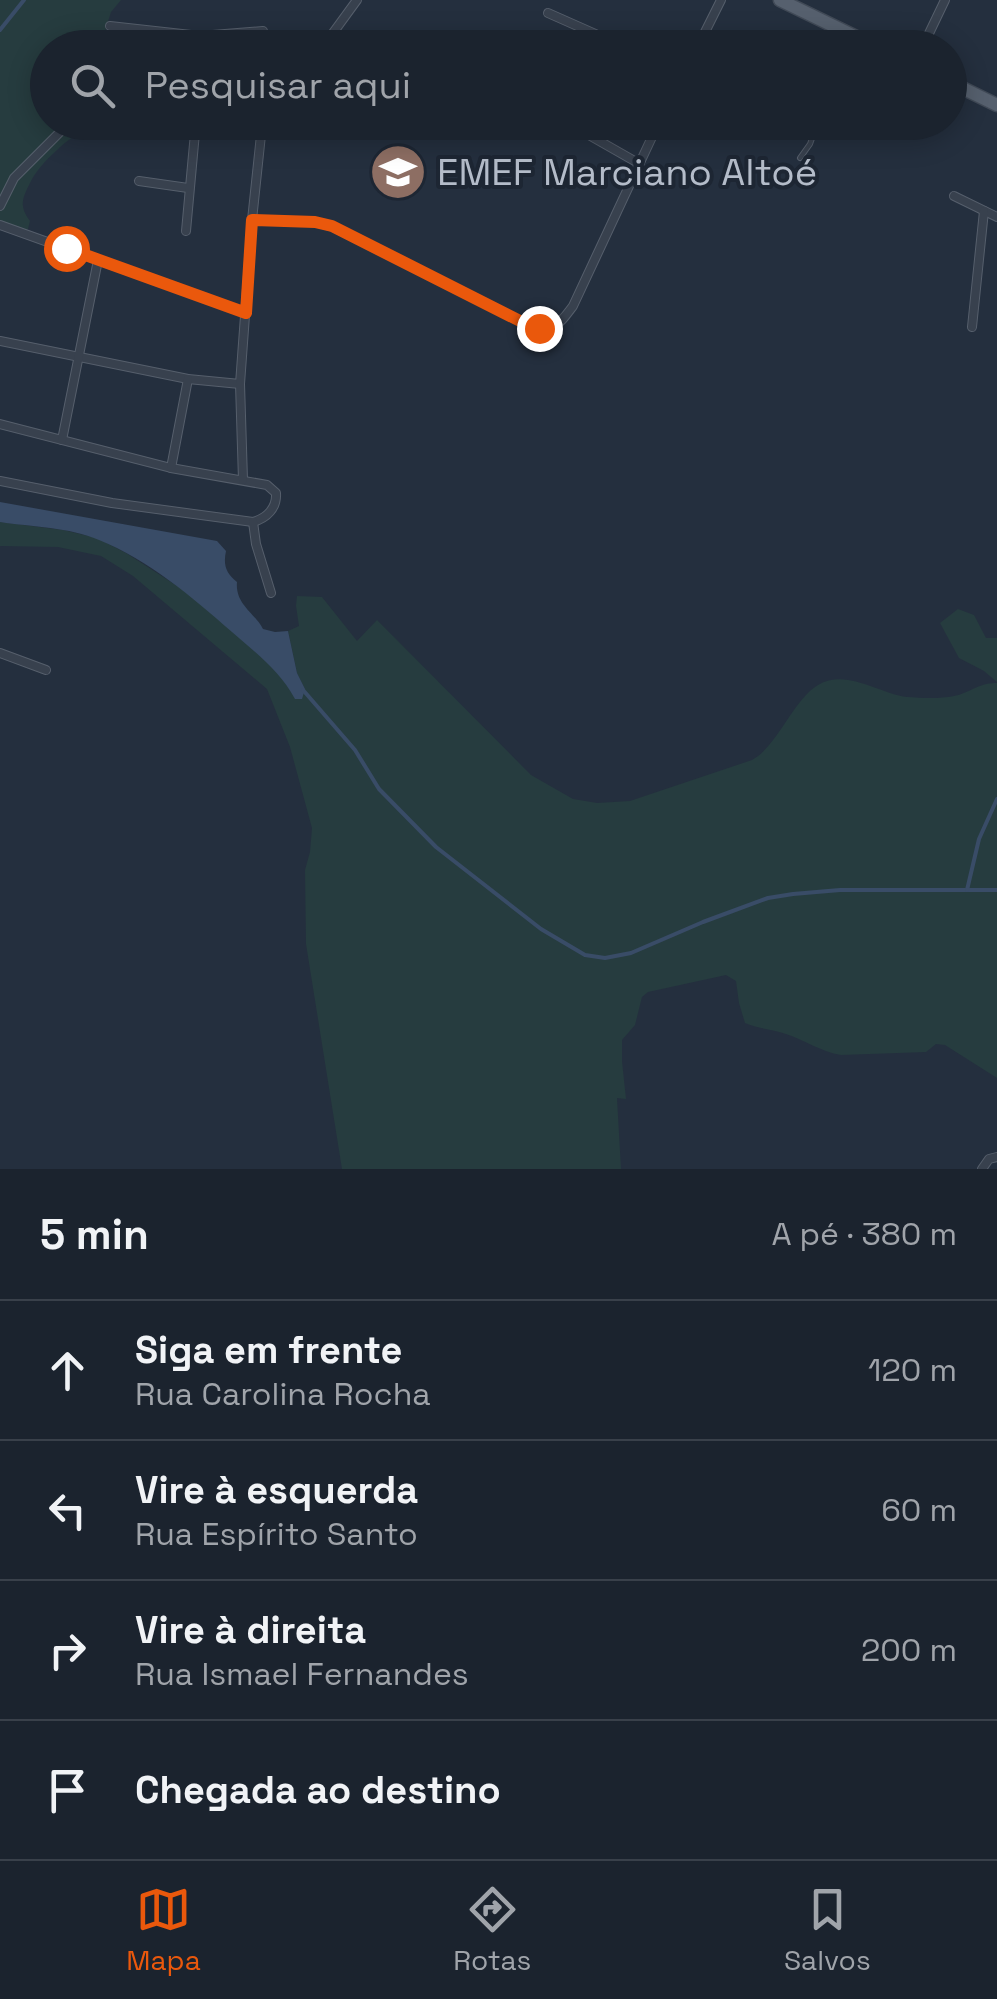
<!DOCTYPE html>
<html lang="pt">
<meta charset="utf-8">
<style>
:root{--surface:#1b232e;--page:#242b36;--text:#f1f3f6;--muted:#a0a4aa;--line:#39404a;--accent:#ea580c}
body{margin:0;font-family:"Space Grotesk",sans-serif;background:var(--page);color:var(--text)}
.stop{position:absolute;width:30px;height:30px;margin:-22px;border:8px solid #ea580c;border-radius:50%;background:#fff}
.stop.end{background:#ea580c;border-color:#fff;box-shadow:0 2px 10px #0008}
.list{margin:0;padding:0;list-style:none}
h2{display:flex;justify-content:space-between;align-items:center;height:130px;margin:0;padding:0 40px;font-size:42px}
h2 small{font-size:32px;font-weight:400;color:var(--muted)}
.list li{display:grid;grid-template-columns:65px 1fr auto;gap:30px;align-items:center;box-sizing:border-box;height:140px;padding:0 40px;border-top:2px solid var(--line)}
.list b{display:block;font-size:38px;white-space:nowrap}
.list p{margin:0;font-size:32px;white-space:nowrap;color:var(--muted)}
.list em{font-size:32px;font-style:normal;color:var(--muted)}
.icon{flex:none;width:55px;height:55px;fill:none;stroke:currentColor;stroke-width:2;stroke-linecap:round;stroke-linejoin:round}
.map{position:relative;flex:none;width:997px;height:1169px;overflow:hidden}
.search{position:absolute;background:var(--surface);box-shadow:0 5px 25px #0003;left:30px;right:30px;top:30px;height:110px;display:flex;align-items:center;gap:25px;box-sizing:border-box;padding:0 35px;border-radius:55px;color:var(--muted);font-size:38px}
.sheet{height:690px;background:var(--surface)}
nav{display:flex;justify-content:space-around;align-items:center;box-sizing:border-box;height:140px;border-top:2px solid var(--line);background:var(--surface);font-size:28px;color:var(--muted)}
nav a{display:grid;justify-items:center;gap:5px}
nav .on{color:var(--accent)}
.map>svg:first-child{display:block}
.green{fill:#263c3f}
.water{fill:#394c67}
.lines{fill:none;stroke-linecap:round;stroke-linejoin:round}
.stream{stroke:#394c67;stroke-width:4}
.lane-casing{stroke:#565f6c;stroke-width:6}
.street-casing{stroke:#565f6c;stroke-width:10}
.primary-casing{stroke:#414a57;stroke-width:15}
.lane{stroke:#38414e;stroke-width:4}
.street{stroke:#38414e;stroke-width:8}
.primary{stroke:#56606e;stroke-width:12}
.route{stroke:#ea580c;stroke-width:12}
.labels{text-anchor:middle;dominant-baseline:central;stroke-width:8;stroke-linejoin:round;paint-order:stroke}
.poi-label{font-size:38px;fill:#b4bcc9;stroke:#1d2633;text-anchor:start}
</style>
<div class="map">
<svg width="997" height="1169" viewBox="0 0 997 1169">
<rect width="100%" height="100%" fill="#242f3e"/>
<g class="green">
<path d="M0 0H121L111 12 100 47 48 48V122L86 123C79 135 66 140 56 151 45 161 36 171 30 183 22 199 19 206 30 221L28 229 23 231 0 226Z"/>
<path d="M0 522 63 530 97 538 126 553 188 593 277 670 296 699 305 689 297 673 288 631 299 626 296 606 297 596 322 597 357 641 377 620 531 775 573 799 597 803 630 801 752 760C777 747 793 700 818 685 847 668 879 694 907 697 921 698 940 699 954 696 970 693 979 682 997 683V1078L945 1045 936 1044 926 1052 841 1055C821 1052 805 1040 786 1034 773 1029 758 1029 745 1023L739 1003 736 981 726 975 648 992 642 997 635 1025 622 1040V1061L626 1099 617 1098 621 1169H342L306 944 305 870 310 852 312 828 290 747 267 689 133 576 101 556 58 547 0 546Z"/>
<path d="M958 609 974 615 986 638H997V682L984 671 959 658 940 623Z"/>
</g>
<path class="water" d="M0 502 217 541 226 551C223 565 226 573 237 582 235 604 254 612 263 629L275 632 288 631 297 673 305 689 302 699H295C280 671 256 653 232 632 192 597 149 560 99 540 69 527 32 527 0 522Z"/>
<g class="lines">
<g class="stream">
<path d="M0 30 24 0"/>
<path d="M303 690 355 750 379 789 436 847 541 929 585 955 605 958 631 953 703 922 768 898 793 894 840 890H997"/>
<path d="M967 890 979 839 997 799"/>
</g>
<g class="lane-casing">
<path id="lane" d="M800 158 810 144 818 122"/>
</g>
<g class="street-casing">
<g id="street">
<path d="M548 13 627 48"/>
<path d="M110 26 200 36 263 31"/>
<path d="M322 48 357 0"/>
<path d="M697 48 721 0"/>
<path d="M922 48 945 0"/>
<path d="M566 122 638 163"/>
<path d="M139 181 188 188"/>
<path d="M954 196 997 217"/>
<path d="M0 206 14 178 70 122"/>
<path d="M252 220 315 222 333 227 528 325C554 333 558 326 573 306L659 122"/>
<path d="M0 225 246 313"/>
<path d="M186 231 196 122"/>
<path d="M972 327 984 211"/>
<path d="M0 341 188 379 240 384"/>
<path d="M0 424 171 468 267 485 276 493C277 508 267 518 253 522L112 503 0 481"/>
<path d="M62 440 98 260"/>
<path d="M171 468 188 379"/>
<path d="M243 480 240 384 252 220 261 135 267 122"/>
<path d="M253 522 256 544 271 593"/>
<path d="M0 653 46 670"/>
<path d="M982 1169 989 1159 997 1157"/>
</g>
</g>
<g class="primary-casing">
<g id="primary">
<path d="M780 0 879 48"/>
<path d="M950 82 997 105"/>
</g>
</g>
<use href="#lane" class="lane"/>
<use href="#street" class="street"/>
<use href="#primary" class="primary"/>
</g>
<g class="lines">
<path class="route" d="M66 248 246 313 252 220 315 222 332 226 528 325 539 328"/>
</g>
<defs>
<g id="school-disc" transform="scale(2.875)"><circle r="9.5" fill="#8d6e63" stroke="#1d2633"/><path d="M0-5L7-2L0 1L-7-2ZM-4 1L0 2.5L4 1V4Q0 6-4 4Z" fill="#fff"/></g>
</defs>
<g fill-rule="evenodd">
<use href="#school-disc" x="398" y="172"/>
</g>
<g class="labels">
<g class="poi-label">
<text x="437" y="172">EMEF Marciano Altoé</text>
</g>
</g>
</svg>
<div class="stop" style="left:66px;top:248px"></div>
<div class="stop end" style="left:539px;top:328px"></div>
<div class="search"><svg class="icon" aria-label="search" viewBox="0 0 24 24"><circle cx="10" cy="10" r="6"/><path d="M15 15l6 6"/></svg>Pesquisar aqui</div>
</div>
<section class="sheet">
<h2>5 min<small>A pé · 380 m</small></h2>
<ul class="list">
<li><svg class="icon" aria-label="ahead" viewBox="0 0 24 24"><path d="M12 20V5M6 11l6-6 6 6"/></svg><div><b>Siga em frente</b><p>Rua Carolina Rocha</p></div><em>120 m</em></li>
<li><svg class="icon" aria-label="left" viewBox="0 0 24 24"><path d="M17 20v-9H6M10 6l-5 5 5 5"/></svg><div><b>Vire à esquerda</b><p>Rua Espírito Santo</p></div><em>60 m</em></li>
<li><svg class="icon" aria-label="right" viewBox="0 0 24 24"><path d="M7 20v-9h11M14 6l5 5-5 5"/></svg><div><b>Vire à direita</b><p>Rua Ismael Fernandes</p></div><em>200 m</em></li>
<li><svg class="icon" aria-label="arrive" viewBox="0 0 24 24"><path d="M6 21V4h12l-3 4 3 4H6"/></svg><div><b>Chegada ao destino</b></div></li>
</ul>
</section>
<nav>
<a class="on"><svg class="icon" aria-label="map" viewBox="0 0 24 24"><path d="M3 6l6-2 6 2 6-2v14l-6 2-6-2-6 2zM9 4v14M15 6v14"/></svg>Mapa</a>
<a><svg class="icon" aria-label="directions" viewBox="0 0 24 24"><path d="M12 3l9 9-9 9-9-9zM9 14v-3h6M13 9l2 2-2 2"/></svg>Rotas</a>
<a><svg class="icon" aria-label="saved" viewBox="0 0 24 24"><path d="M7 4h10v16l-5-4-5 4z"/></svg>Salvos</a>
</nav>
